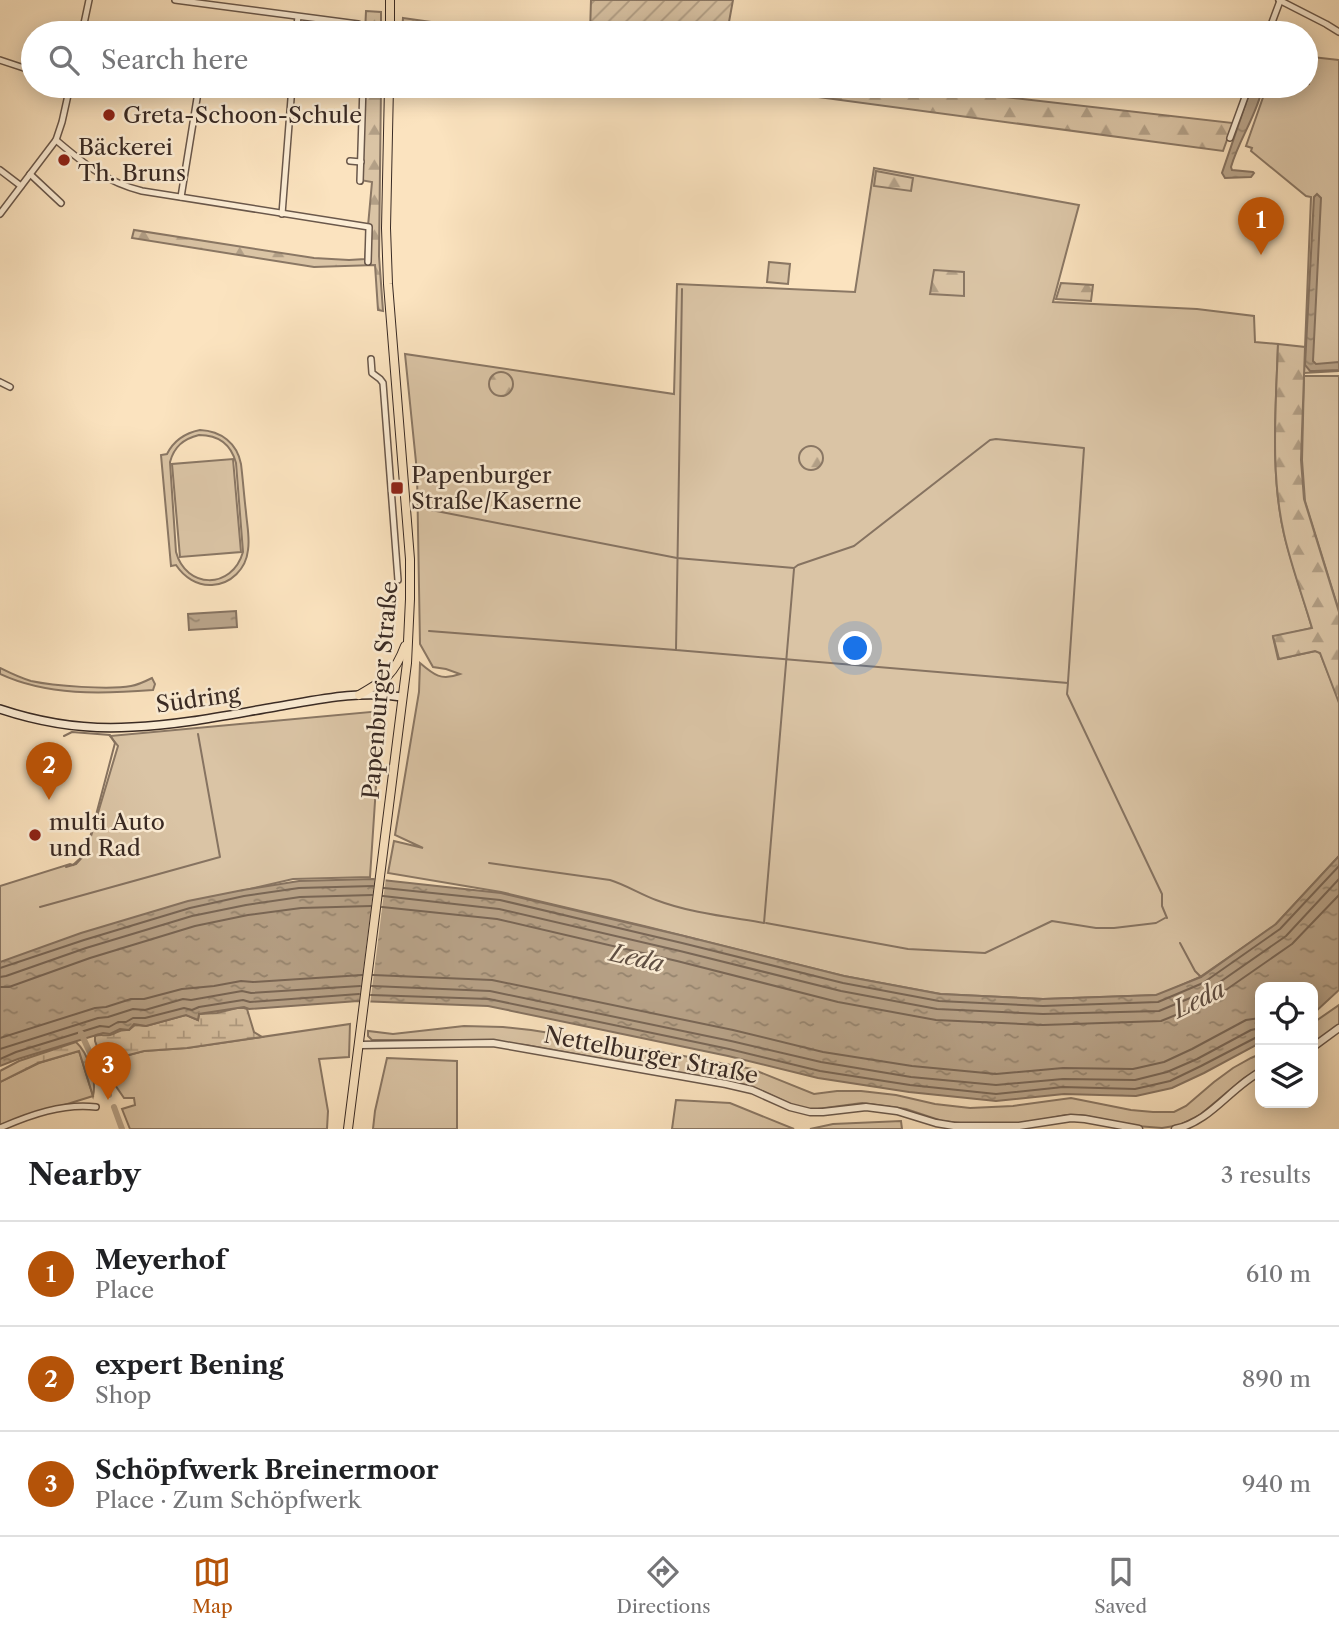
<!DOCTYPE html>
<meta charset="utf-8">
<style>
:root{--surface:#fff;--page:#f2f2f2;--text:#202124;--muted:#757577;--line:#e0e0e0;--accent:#b45309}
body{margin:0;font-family:"Libre Caslon Text",serif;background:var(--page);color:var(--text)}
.controls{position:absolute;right:21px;bottom:21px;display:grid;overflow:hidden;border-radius:14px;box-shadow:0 4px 18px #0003}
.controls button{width:63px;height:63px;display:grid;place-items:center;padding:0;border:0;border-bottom:2px solid var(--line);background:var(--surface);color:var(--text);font:35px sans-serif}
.you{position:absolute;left:856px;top:649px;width:24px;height:24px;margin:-18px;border:5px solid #fff;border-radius:50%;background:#1a73e8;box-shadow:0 0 0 10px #1a73e833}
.badge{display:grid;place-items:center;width:46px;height:46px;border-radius:50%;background:var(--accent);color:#fff;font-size:23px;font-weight:700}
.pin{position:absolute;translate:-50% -58px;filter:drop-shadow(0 2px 4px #0008)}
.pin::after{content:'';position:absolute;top:37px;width:24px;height:21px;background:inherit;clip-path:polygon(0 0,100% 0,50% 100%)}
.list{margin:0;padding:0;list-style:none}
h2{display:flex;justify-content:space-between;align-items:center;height:91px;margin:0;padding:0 28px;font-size:30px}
h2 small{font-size:23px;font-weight:400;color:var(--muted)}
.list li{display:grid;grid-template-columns:46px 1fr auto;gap:21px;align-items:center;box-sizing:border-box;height:105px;padding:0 28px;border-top:2px solid var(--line)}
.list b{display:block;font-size:26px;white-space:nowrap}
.list p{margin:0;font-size:23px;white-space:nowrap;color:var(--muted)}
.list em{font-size:23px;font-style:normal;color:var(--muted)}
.icon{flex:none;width:38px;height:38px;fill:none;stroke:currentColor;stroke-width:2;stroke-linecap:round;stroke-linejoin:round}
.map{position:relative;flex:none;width:1339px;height:1129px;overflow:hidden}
.search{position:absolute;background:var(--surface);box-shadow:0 4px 18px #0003;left:21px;right:21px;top:21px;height:77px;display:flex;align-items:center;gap:18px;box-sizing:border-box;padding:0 24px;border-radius:38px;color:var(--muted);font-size:26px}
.sheet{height:406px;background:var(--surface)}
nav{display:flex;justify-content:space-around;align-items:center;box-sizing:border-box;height:98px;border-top:2px solid var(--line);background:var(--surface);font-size:19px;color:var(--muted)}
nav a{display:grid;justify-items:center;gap:4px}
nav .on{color:var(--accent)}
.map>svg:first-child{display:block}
.green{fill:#dac4a5;stroke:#8a7764;stroke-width:2;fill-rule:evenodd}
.forest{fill:url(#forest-firs);stroke:#8a7764;stroke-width:2}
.wetland{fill:url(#wetland-marsh);stroke:#8a7764;stroke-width:2}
.garden{fill:url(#garden-furrows);stroke:#8a7764;stroke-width:2}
.water{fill:url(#water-ripples);stroke:#867361;stroke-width:2}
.pier{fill:#fbe3bf}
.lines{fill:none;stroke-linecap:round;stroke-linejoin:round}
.shore{stroke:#796757;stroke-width:2}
.stream{stroke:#867361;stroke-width:2}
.canal{stroke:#b9a48a;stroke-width:6}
.minor-casing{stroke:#6a584b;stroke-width:8}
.tertiary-casing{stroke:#6a584b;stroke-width:9}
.secondary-casing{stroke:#392a24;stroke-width:10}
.primary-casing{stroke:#392a24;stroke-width:10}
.minor{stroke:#fcedd5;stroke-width:5}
.tertiary{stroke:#fcedd5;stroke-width:6}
.secondary{stroke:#fcedd5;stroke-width:7}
.primary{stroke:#fbe3bf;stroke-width:8}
.poi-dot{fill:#8f2418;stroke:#fcedd5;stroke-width:2.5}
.labels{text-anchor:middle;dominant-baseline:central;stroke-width:5;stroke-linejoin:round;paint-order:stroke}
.poi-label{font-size:23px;fill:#392a24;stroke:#fcedd5;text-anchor:start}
.street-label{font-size:23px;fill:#392a24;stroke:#fcedd5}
.water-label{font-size:24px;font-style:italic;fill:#5f4f43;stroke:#fcedd5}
</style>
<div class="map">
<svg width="1339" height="1129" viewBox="0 0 1339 1129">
<defs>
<pattern id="forest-firs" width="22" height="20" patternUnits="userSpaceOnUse" patternTransform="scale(1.75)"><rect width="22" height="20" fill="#dac4a5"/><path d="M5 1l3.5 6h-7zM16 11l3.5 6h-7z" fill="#b29f86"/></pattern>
<pattern id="wetland-marsh" width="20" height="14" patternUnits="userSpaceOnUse" patternTransform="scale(1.75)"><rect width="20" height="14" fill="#dac4a5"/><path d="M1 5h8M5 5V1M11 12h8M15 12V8" fill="none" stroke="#b29f86"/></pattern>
<pattern id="garden-furrows" width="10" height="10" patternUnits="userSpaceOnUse" patternTransform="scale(1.75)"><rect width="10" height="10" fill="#dac4a5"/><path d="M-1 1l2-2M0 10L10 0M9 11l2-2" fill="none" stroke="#b29f86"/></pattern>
<pattern id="water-ripples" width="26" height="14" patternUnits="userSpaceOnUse" patternTransform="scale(1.75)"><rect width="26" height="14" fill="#b9a48a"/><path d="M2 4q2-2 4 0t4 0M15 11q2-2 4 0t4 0" fill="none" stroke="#978671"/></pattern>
</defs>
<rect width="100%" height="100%" fill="#fbe3bf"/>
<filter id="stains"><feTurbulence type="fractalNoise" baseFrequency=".00286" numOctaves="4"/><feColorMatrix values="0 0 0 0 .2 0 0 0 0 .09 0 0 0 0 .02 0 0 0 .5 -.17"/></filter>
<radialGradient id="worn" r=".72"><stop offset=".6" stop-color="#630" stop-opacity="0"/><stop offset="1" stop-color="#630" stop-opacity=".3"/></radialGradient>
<g class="green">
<path d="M1312 57 1339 60V371L1304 373 1311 197 1306 196 1251 151 1252 148 1246 146 1267 86H1306V84H1309Z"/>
<path d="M874 168 1079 205 1053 302 1197 309 1254 316 1255 342 1278 344C1276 405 1270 474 1284 534 1292 566 1303 597 1312 628L1273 637 1278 659 1316 651 1320 653 1339 701V856L1274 926 1200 977 1159 995 1043 999 941 994 844 976 644 926 501 892 388 873 394 841 423 848 395 835 419 692 420 663C434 675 441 681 460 674L446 669 433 667 420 644 417 472 405 354 674 394 677 284 855 292Z"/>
<path d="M1304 376H1339V611L1305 501 1302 460Z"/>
<path d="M200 430C221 431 237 443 241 464 243 480 244 496 246 512 247 525 250 538 248 550 246 569 231 584 212 585 197 586 184 577 176 565L171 566 161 455 167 454C174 440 185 433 200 430ZM199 435C218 435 231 444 236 463L243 552C232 590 186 589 176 552L170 462C174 447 183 439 199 435Z"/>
<path d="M233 459 241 552 180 557 172 464Z"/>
<path d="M0 668C10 673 20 678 31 681 54 686 109 690 131 686 138 685 146 681 152 678L155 684 153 690C102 694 47 696 0 674Z"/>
<path d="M381 711 370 877 293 879 207 899 0 967V886L70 864 73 865 86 853 118 746 110 736Z"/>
<path d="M1339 1005V1025L1313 1044V1023Z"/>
<path d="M350 1024 349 1057 319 1059 328 1111 327 1129H130L122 1109 135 1105 134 1098H124L111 1079 109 1070 125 1056 144 1051 187 1048Z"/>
<path d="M464 1026 503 1027 531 1030 626 1045 752 1069 814 1094 837 1091H861L896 1095 935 1104 970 1108 1013 1106 1071 1098 1131 1110 1153 1112H1174L1186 1106 1214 1082 1233 1068 1251 1058 1260 1054V1069L1244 1078 1200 1115 1180 1125 1162 1128 1137 1126 1081 1115H1066L1016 1125 969 1124 942 1121 906 1109 862 1103 810 1110 797 1107 751 1086 526 1045 466 1040H372L368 1036V1031L393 1034Z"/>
<path d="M79 1051 93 1096 0 1125V1082L39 1063Z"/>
<path d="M387 1058 457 1061V1129H373L375 1111Z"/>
<path d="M676 1100 730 1103 794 1129H672Z"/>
<path d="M901 1121 902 1129H810L833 1124Z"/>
</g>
<g class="forest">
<path d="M366 11 381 12V33H365Z"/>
<path d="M403 18 509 33H402Z"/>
<path d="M364 86H381L379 256 383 311 378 310 375 265 314 267 132 238 134 230 314 258 349 260 365 259 372 182 360 180Z"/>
<path d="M736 86H909L1233 123 1223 151Z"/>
<path d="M876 171 913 178 911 191 874 186Z"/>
<path d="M769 262 790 264 788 284 767 282Z"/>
<path d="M934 270 964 272V296L930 294Z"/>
<path d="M1061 283 1093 285 1091 301 1056 299Z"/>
<path d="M1278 344 1305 347 1301 460 1304 499 1339 612V703L1320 653 1315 651 1279 659 1273 636 1312 628C1303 597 1291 566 1284 534 1270 472 1276 407 1278 344Z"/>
<circle cx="501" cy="384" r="12"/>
<circle cx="811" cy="458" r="12"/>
</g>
<g class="wetland">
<path d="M237 1008H244L247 1009 254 1032 262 1037 187 1048 144 1051 125 1056 109 1070 111 1079 107 1074 95 1041V1036C101 1034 104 1036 110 1035 119 1033 117 1029 129 1030L135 1025 146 1026 186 1015 198 1020 199 1014 217 1013Z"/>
<path d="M76 1042C88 1053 97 1080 93 1096L79 1051 38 1063 0 1082V1071L19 1061Z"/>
</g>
<path class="garden" d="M591 0H733L727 33H590Z"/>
<g class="water">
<path d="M1254 86H1263C1257 115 1239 139 1231 167L1232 170 1253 172 1254 173 1251 177 1225 178 1222 173 1248 97Z"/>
<path d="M1317 194 1321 198 1313 361 1316 364 1339 362V370L1314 371H1310L1305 365 1314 197Z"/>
<path d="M236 611 237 627 189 630 188 614Z"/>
<path d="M1339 856V990L1313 1014V987H1260V1043L1204 1073 1172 1088 1136 1096 1064 1094 996 1101 909 1092 818 1078 728 1056 488 1006 358 1001 249 1009 244 1007 199 1014 198 1020 186 1015 146 1026 134 1024 129 1030 120 1029 110 1034 103 1033 18 1059 0 1066V962L81 933 188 901 243 890 299 881 373 879 501 893 684 936 844 976 940 994 1043 999 1156 995 1201 977 1276 924Z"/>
</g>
<path class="pier" d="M375 876 386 877 370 1005H359Z"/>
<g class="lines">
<g class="shore">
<path d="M384 888 500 900 682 943 843 983 939 1001 1043 1006 1158 1002 1203 983 1280 929 1339 866"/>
<path d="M383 896 499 909 680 951 841 991 937 1009 1043 1014 1159 1011 1207 991 1286 936 1339 879"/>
<path d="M382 907 497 919 677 961 838 1002 936 1020 1043 1025 1161 1021 1210 1001 1292 944 1339 895"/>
<path d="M0 968 84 940 190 908 244 896 299 888 373 886"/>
<path d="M373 975 492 980 733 1030 823 1052 912 1066 996 1074 1063 1068 1133 1069 1164 1062 1192 1049 1246 1020 1260 1018"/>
<path d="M0 977 6 976 86 948 192 916 246 905 300 897 372 895"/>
<path d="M372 986 490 991 731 1041 821 1062 911 1077 996 1085 1063 1079 1135 1080 1167 1072 1197 1059 1251 1030 1260 1028"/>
<path d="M0 987H9L90 958 195 926 248 915 301 908 371 906"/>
<path d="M371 995 489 999 729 1049 820 1071 910 1085 996 1094 1063 1087 1135 1089 1170 1081 1201 1066 1255 1038 1260 1037"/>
<path d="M0 1038 95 1008 106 1007 131 999H144L182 989 214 986 241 981 253 982 362 975"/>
<path d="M0 1049 98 1018 108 1017 133 1009 145 1010 183 999 191 1000 242 991 251 993 360 986"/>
<path d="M0 1059 16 1052 100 1026 109 1027 118 1022H126L133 1018H145L184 1008 192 1010 199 1007 243 1000 250 1002 359 994"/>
</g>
<g class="stream">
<path d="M682 289 676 650 1068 683 1067 694 1162 894V906L1167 918"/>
<path d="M426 509 677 558 794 568 798 565 854 546 990 440 996 439 1084 448 1068 682"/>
<path d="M429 631 676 650"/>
<path d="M64 736 72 732 110 735 115 743 86 853 76 864 66 867"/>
<path d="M489 863 610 880C626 885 640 894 656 900 690 913 729 917 764 923L794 569"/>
<path d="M40 907 220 857 198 734"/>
<path d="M766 923 908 949 985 953 1052 921 1096 928H1114L1156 923 1165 918"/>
<path d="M1180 943 1195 971 1201 977"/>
</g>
<g class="canal">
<path d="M81 1033 109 1095"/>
<path d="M114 1107 122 1129"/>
</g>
<g class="minor-casing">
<g id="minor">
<path d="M175 0 358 24 363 26 364 33"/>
<path d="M1279 0 1326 24 1339 32"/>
<path d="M82 33 89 0"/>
<path d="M296 33 298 17"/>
<path d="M1268 33 1280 1"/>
<path d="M0 60 33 71"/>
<path d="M1230 138 1249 86"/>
<path d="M56 140C84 164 106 182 142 191L369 227 368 262"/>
<path d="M350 161 361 162"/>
<path d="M0 170 21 186"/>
<path d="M30 174 61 203"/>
<path d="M360 181 363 86"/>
<path d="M181 197 199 86"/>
<path d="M0 214 56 140 62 122 70 86"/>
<path d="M282 214 292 86"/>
<path d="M371 359 372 373 380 379 383 383 398 580"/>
<path d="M0 382 10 387"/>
<path d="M0 1128C30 1115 63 1103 96 1107"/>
</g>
</g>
<g class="tertiary-casing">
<g id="tertiary">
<path d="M360 1045 493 1043 726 1084 752 1090 790 1107 810 1112H823L866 1107 897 1111 936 1123 954 1126H1019L1071 1118 1085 1119 1139 1129"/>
<path d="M1313 1047 1339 1028"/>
<path d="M1175 1129C1210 1122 1230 1088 1260 1072"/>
</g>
</g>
<g class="secondary-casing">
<path id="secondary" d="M0 709C42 723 87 730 132 727 180 725 228 715 275 707 317 700 358 690 402 697"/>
</g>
<g class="primary-casing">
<g id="primary">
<path d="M390 33V0"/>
<path d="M359 695C385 680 394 675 405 646"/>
<path d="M348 1129 407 663 410 599V559L388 284 386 228 389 86"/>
</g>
</g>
<use href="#minor" class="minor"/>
<use href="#tertiary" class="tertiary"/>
<use href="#secondary" class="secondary"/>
<use href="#primary" class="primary"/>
</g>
<g class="poi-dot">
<circle cx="109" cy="115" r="7"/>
<circle cx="64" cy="160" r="7"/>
<rect x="390" y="481" width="14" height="14" rx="3.5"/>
<circle cx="35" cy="835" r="7"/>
</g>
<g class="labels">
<g class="poi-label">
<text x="123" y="115">Greta-Schoon-Schule</text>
<text x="78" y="147">Bäckerei<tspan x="78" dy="26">Th. Bruns</tspan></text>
<text x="411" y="475">Papenburger<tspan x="411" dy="26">Straße/Kaserne</tspan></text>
<text x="49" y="822">multi Auto<tspan x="49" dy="26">und Rad</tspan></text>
</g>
<g class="street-label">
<text transform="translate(380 690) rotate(-85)">Papenburger Straße</text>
<text transform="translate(198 699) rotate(-8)">Südring</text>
<text transform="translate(651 1055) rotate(11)">Nettelburger Straße</text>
</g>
<g class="water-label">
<text transform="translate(637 958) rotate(13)">Leda</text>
<text transform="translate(1199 999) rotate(-26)">Leda</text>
</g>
</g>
<rect width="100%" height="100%" filter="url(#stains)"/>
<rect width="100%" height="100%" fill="url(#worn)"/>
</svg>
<div class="controls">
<button><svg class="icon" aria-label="locate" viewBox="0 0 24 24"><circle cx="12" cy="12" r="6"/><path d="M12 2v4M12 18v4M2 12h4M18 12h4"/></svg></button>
<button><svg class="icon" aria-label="layers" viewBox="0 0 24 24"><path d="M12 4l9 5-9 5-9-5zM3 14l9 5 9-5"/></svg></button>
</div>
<div class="you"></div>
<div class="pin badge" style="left:1261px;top:255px">1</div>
<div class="pin badge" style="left:49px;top:800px">2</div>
<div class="pin badge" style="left:108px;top:1100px">3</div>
<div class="search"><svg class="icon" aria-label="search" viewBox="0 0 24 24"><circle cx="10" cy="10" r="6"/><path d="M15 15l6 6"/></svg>Search here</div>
</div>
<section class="sheet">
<h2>Nearby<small>3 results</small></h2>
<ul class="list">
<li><span class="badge">1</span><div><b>Meyerhof</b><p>Place</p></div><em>610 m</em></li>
<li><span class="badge">2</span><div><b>expert Bening</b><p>Shop</p></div><em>890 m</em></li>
<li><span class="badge">3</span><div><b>Schöpfwerk Breinermoor</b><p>Place · Zum Schöpfwerk</p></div><em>940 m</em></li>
</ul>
</section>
<nav>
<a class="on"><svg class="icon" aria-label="map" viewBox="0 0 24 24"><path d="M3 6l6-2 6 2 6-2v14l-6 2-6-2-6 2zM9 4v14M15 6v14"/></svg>Map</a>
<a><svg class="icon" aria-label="directions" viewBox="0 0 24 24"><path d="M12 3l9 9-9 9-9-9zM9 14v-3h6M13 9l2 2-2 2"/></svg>Directions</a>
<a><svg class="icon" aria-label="saved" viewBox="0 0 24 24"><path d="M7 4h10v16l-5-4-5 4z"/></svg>Saved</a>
</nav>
